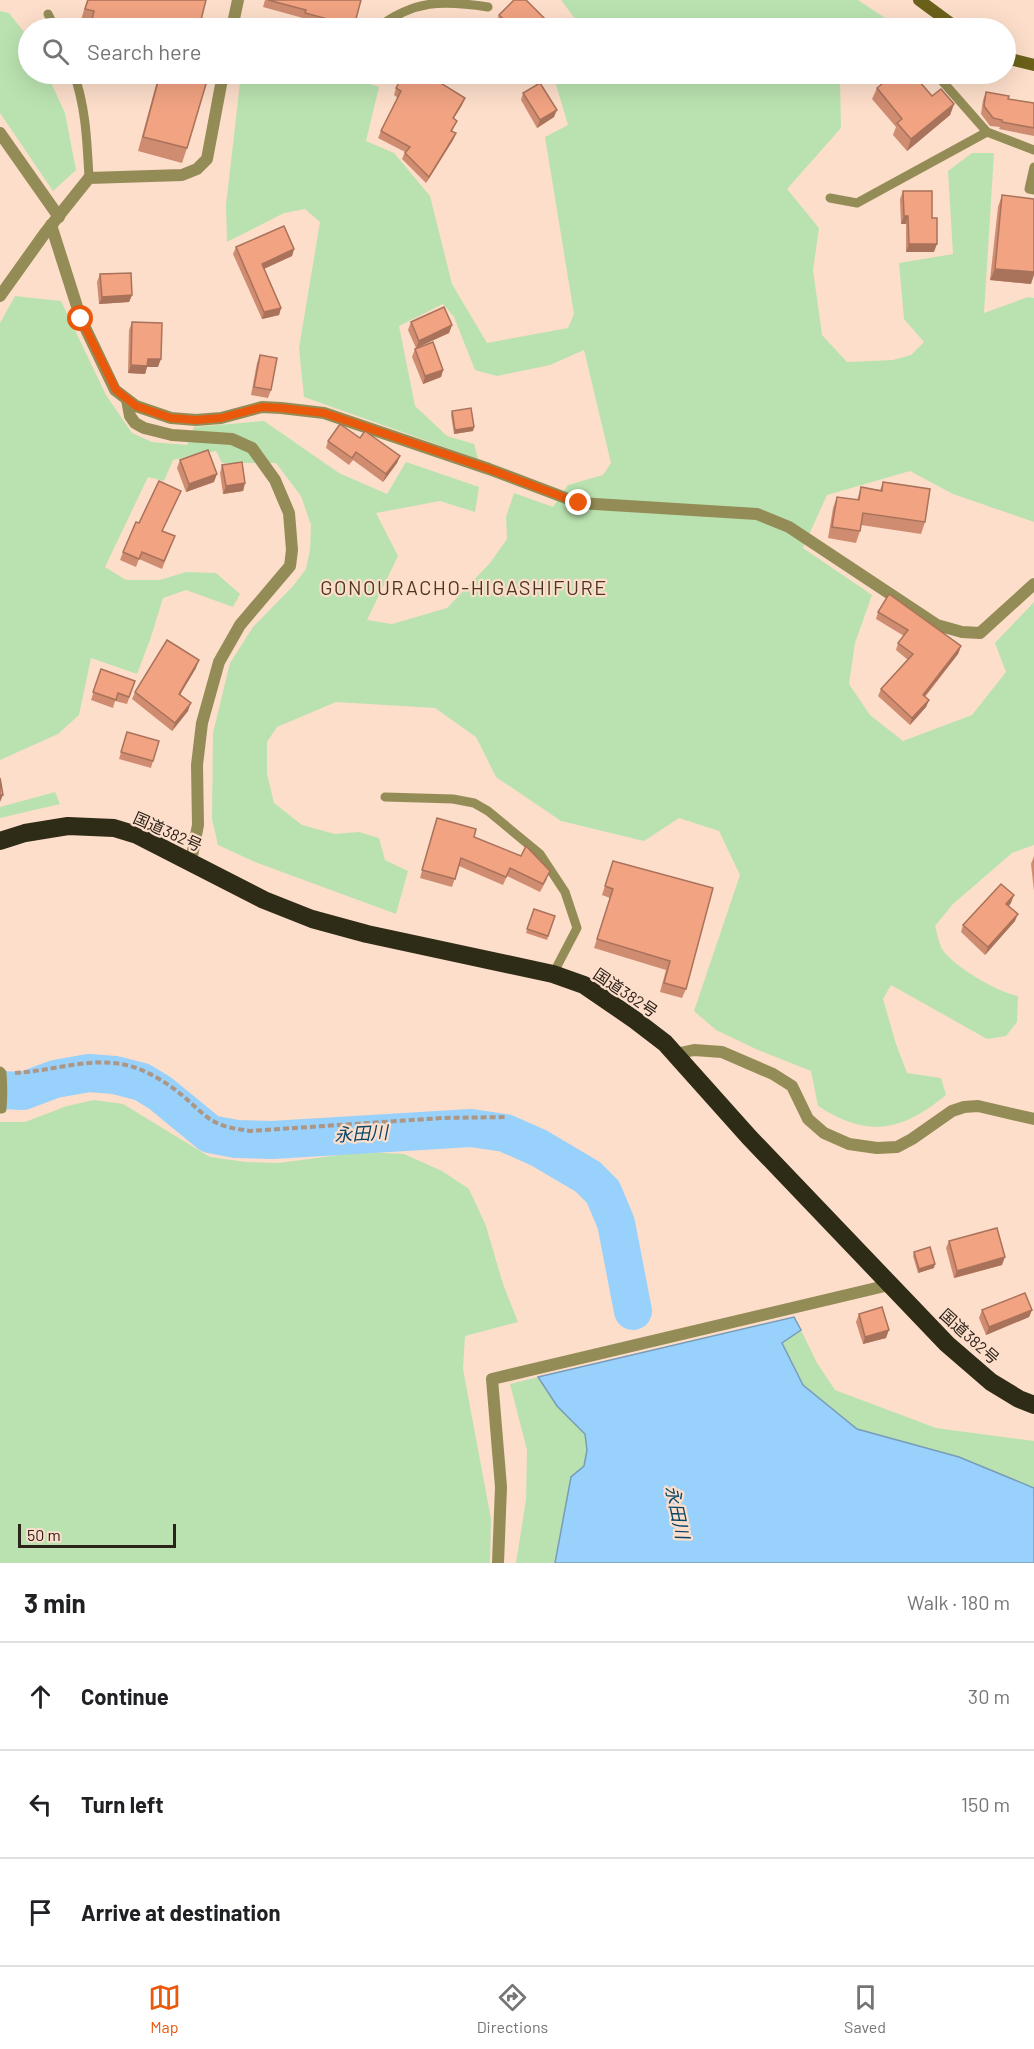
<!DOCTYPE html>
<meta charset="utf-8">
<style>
:root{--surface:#fff;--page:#f6f6f6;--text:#202124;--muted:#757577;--line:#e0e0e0;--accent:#ea580c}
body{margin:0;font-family:Barlow,"Noto Sans JP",sans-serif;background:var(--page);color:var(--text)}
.scale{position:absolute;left:18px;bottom:15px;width:158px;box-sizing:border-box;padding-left:6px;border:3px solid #2d221a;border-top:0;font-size:16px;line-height:21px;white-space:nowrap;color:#2d221a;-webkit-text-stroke:4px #fcdeca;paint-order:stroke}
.stop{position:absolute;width:18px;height:18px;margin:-14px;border:4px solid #ea580c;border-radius:50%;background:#fff}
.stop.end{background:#ea580c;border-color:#fff;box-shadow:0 2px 6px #0008}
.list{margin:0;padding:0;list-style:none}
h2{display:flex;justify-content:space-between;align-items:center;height:78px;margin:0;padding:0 24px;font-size:26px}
h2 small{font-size:20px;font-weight:400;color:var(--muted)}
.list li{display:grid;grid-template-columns:39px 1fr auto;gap:18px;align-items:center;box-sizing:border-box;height:108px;padding:0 24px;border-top:2px solid var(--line)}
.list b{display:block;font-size:22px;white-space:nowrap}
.list em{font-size:20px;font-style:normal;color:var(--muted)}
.icon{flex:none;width:33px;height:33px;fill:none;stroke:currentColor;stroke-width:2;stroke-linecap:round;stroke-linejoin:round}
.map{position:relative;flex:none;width:1034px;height:1563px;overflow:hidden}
.search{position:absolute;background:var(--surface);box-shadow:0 6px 24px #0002;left:18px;right:18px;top:18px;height:66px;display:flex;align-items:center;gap:15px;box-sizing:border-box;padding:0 21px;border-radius:33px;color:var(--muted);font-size:22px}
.sheet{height:402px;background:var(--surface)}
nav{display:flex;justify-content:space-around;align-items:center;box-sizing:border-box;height:84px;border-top:2px solid var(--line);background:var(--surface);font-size:16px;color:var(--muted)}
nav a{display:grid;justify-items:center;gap:3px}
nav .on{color:var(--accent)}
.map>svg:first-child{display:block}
.green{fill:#bae2b0}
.water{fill:#98d1fb;stroke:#789cb8;stroke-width:1.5}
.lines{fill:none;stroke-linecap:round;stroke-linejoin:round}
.river{stroke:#98d1fb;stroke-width:38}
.path{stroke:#ac9686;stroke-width:4;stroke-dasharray:6 3;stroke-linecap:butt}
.lane{stroke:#948c56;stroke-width:9}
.street{stroke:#948c56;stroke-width:12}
.secondary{stroke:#6b611a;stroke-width:12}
.highway{stroke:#2e2b17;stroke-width:18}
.wall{fill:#cf8c70}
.shaded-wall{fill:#a9725b}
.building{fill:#f1a382;stroke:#a9725b;stroke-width:1.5}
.route{stroke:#ea580c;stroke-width:8}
.labels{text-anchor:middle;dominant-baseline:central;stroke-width:4.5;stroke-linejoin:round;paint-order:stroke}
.street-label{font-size:16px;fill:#2d221a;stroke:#fcdeca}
.water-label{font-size:18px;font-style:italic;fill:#0b4668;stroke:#fcdeca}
.quarter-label{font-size:20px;letter-spacing:1.5px;fill:#4d3525;stroke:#fcdeca}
</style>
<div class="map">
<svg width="1034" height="1563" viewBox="0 0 1034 1563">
<rect width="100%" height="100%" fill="#fcdeca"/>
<g class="green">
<path d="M561 0H858L891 22 889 28H582Z"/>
<path d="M0 11 9 13 28 37V74H47L65 113 76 170 53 191 0 113Z"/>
<path d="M241 74H340L379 87 366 141 394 153 430 196 452 284 487 343 568 328 574 314 545 137 568 125 553 74H843L840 79 841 128 787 189 819 228 813 270 822 335 847 362 893 360 911 355 924 342 904 319 899 263 953 254 948 171 972 153H994L984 313 1028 297 1034 298V522L953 494 910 471 827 495 803 548 872 595 855 643 849 684 870 715 903 741 972 715 1006 672 995 643 1034 602V845L1012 853 953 904 935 926C937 933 939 943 942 949 954 967 997 992 1018 996L1017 1022 1006 1036 987 1039 891 985 883 999 896 1044 907 1073 941 1078 946 1095C901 1132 868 1138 818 1106L811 1071 758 1050 716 1030 694 1011 740 875 719 831 679 818 644 841 561 821 496 777 476 737 435 708 336 702 277 727 267 742V774L274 803 302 825 335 834 359 832 379 838 385 860 408 871 396 914 255 862 218 845 212 819 213 733 230 663 253 627 293 586 306 569 310 550 311 525 301 496 276 463H222L216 451 173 460 164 481 148 477 105 567 126 580H160L186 572 216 573 240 594 233 607 186 590 163 598 151 637 137 674 91 658 79 715 58 734 0 760V323L15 296 61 301 106 395 132 433 152 442 187 445 194 427 264 421 339 473 387 494 406 462 479 487 475 512 440 501 376 513 398 556 367 620 392 624 447 608 490 563 507 539 506 517 514 493 553 507 568 485 603 475 611 463 584 350 550 365 497 376 475 370 454 317 443 304 399 326 415 406 447 436 474 444 478 459 304 397 299 348 320 222 305 209 284 213 227 242 226 205Z"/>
<path d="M55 792 60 804 0 818V807Z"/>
<path d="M94 1100 123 1104 210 1157 246 1162 278 1163 363 1152 404 1154 442 1171 469 1189 486 1226 503 1284 518 1322 465 1336 463 1369 491 1519 490 1563H0V1122H25L67 1106Z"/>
<path d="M801 1330 817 1363 835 1390 936 1428 1034 1441V1488L959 1457 857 1429 803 1385 782 1343Z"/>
<path d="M538 1377 556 1405 585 1434 587 1450 584 1466 571 1477 555 1563H516L526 1500 527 1450 510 1384Z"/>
</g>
<path class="water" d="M794 1317 801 1330 782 1343 803 1385 857 1429 959 1457 1034 1488V1563H555L571 1477 584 1466 587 1450 585 1434 557 1406 538 1377Z"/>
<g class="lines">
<path class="river" d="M0 1090 23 1091 55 1079 89 1073 115 1075 142 1082 160 1093 210 1134 236 1139 272 1140 471 1128 505 1133 539 1148 588 1177 603 1192 616 1223 633 1311"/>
<path class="path" d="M15 1073C55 1071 99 1053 139 1069 154 1075 170 1085 183 1096 193 1104 203 1116 215 1122 226 1128 238 1129 250 1131L442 1118 507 1117"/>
<g class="lane">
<path d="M48 14 55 28"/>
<path d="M377 28C414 0 442 0 488 7"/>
<path d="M74 74C86 108 87 142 89 178"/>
<path d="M936 74 987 132 1034 150"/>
<path d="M1034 167 1029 189 1034 190"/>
<path d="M830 198 857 203 987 132"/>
<path d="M385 797 453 799 474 803 488 811 540 854 565 892 577 928 553 974"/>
<path d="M0 1071 2 1073C3 1085 3 1097 2 1109H0"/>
</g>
<g class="street">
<path d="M232 28 238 0"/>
<path d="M0 133 59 217"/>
<path d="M51 225 81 319 115 390 136 406 171 418 196 420 221 418 262 407 281 408 324 413 489 469 579 503 757 514 789 527 937 625 962 632 980 633 1034 584"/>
<path d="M0 296 45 233 89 178 182 175 197 169 207 159 223 74"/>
<path d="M127 400 130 416 135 423 144 428 172 435 232 439 252 448 275 480 289 513 292 550 290 566 240 625 219 662 202 723 197 765 198 825 191 861"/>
<path d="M675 1054 694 1050 722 1052 773 1074 792 1086 808 1119 824 1133 849 1144 877 1148 897 1147 912 1139 952 1111 964 1107 978 1106 1034 1119"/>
<path d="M498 1563 501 1487 492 1379 889 1285"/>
</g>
<g class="secondary">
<path d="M919 0 957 28"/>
<path d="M1006 58 1034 65"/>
</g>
<path class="highway" d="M0 841 25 833 68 826 114 828 137 835 264 900 312 919 367 934 553 974 584 985 635 1020 665 1043 749 1137 947 1344 991 1382 1019 1399 1034 1405"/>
</g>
<g class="wall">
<path d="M87 0H206L199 28H202H88L89 26 80 23Z"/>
<path d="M265 0H361L353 28H332L303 21V18L263 7Z"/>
<path d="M499 15 547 21 544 28H502L496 22Z"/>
<path d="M127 74H209L187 148 182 163 138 151 157 81Z"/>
<path d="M435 79 462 105 454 118 457 121 452 131 456 133 453 140 426 183 402 159 405 152 378 138 381 131 398 98 394 95 396 88Z"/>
<path d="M877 88 932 96 954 104 950 115 907 151 893 135 896 127 872 99Z"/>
<path d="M986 92 1008 99 1034 103V136L999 129 1000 127 990 126 981 114 983 100Z"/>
<path d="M523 93 554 117 537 128 521 100Z"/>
<path d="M903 191 932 218 934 252H906V224H901L900 199Z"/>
<path d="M1002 195 1031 284 990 280 998 207Z"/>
<path d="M236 247 294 249 292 256 264 269 281 308 279 315 262 319 233 254Z"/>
<path d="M100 274 132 295 129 302 99 304 97 282Z"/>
<path d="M132 322 158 367H147L145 374 128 373 129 330Z"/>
<path d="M411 322 452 325 449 333 416 348 408 330Z"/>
<path d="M415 349 443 370 441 377 423 384 412 357Z"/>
<path d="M260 355 271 390 268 398 251 395 257 363Z"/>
<path d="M452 411 474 427 473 431 454 434 451 415Z"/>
<path d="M360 438 400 456 397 463 383 482 353 460 349 465 326 448 328 441Z"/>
<path d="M180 460 214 482 186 492 177 468Z"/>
<path d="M222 465 245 483 243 491 223 494 220 473Z"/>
<path d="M883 482 925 522 921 534 861 525 860 531 856 543 828 538 833 508 837 497 857 500 861 487 880 490Z"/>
<path d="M178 498 162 531 175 536 162 569 139 559 136 567 120 560 123 552 139 523Z"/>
<path d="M878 612 961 646 958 654 925 697 929 700 926 707 910 725 878 696 881 689 908 660 896 650 898 643 904 636 876 619Z"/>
<path d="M196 668 180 695 188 711 172 731 132 699 135 692Z"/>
<path d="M101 669 135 681 127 704 115 701 113 708 91 700Z"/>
<path d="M127 732 153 761 151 768 119 759Z"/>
<path d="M437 818 474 837 547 879 540 892 507 876 503 885 459 866 452 887 420 878Z"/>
<path d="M1034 856V891L1031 864Z"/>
<path d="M613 861 686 989 682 998 660 992 666 970 594 948 610 898 602 895Z"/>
<path d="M1011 903 1009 906 1015 921 985 955 961 932 963 925Z"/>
<path d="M534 909 555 916 547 940 526 933Z"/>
<path d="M949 1241 1002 1265 954 1278 946 1248Z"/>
<path d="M914 1252 934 1268 918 1273 913 1256Z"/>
<path d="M982 1310H1032L1029 1317 986 1335 979 1318Z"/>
<path d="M859 1314 886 1338 863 1344 856 1322Z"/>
</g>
<g class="shaded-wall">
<path d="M547 21 544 28H539Z"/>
<path d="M465 98 462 105 450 124 453 118Z"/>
<path d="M954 104 950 115 907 151 911 139Z"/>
<path d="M557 110 554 117 537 128 540 120Z"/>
<path d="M456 133 453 140 426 183 429 177Z"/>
<path d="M904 216H908L906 224H901Z"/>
<path d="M909 244H937L934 252H906Z"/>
<path d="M294 249 292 256 259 271 262 264Z"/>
<path d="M995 269 1034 272V275L1031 284 990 280Z"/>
<path d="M132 295 129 302 99 304 102 297Z"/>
<path d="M281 308 279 315 262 319 264 312Z"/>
<path d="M452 325 449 333 416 348 419 341Z"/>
<path d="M148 359H161L158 367H147L145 374 128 373 131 365Z"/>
<path d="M443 370 441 377 423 384 425 376Z"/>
<path d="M474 427 473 431 454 434 455 430Z"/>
<path d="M400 456 397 463 383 482 386 474Z"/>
<path d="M217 474 214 482 186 492 189 484Z"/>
<path d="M245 483 243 491 223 494 226 486Z"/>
<path d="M961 646 958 654 920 702 923 695Z"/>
<path d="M199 660 196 668 176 701 179 694Z"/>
<path d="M929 700 926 707 910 725 912 718Z"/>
<path d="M191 703 188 711 172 731 175 723Z"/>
<path d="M0 795H3L0 802Z"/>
<path d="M1014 895 1011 903 1004 911 1006 904Z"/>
<path d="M1018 914 1015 921 985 955 988 947Z"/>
<path d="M1005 1257 1002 1265 954 1278 957 1271Z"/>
<path d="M935 1264 934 1268 918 1273 919 1269Z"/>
<path d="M1032 1310 1029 1317 986 1335 989 1327Z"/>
<path d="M889 1330 886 1338 863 1344 865 1337Z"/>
</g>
<g class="building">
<path d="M88 0H206L199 28H202H90L94 11 85 9Z"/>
<path d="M268 0H361L354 26 305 13 306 10Z"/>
<path d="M514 0H526L547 21 539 28H513L499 15Z"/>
<path d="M160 74H209L187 148 143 137Z"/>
<path d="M404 74H437L434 79 465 98 453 118 457 121 451 131 456 133 429 177 405 153 410 147 381 131 401 91 396 88Z"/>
<path d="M894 74H913L932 96 941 89 954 104 911 139 897 123 902 119 877 88Z"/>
<path d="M540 83 557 110 540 120 523 93Z"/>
<path d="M986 92 1009 96 1008 99 1034 103V128L1002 122V120L993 118 984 106Z"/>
<path d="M903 191H932V218H937V244H909L908 216H904Z"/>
<path d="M1002 195 1034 199V272L995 269Z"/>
<path d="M284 226 294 249 262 264 281 308 264 312 236 247Z"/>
<path d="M131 273 132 295 102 297 100 274Z"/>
<path d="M444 307 452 325 419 341 411 322Z"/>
<path d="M132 322 162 323 161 359H148L147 366 131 365Z"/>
<path d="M433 342 443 370 425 376 415 349Z"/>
<path d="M260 355 277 358 271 390 254 387Z"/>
<path d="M471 408 474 427 455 430 452 411Z"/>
<path d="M340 424 360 438 365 431 400 456 386 474 356 452 352 458 328 441Z"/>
<path d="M208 450 217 474 189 484 180 460Z"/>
<path d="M242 462 245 483 226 486 222 465Z"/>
<path d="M159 481 181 491 162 531 175 536 164 561 142 552 139 559 123 552 136 522 139 523Z"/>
<path d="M883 482 930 489 925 522 863 513 860 531 832 527 837 497 859 500 861 487 882 491Z"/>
<path d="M889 594 961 646 923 695 929 700 912 718 881 689 913 654 898 643 908 630 878 612Z"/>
<path d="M167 640 199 660 179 694 191 703 175 723 135 692Z"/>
<path d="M101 669 135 681 129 697 118 693 116 700 93 692Z"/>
<path d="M127 732 159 741 153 761 121 752Z"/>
<path d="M0 778 3 795H0Z"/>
<path d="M437 818 476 829 474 837 521 856 526 846 550 871 543 884 510 868 506 877 461 858 455 879 422 870Z"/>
<path d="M613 861 713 888 686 989 664 983 670 961 597 939 613 889 605 886Z"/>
<path d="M1001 884 1014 895 1006 904 1018 914 988 947 963 925Z"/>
<path d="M534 909 555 916 548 936 527 929Z"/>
<path d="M997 1228 1005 1257 957 1271 949 1241Z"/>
<path d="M930 1247 935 1264 919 1269 914 1252Z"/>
<path d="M1025 1293 1032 1310 989 1327 982 1310Z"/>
<path d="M882 1307 889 1330 865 1337 859 1314Z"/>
</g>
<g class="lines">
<path class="route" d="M81 319 116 390 136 406 171 418 196 420 221 418 262 407 281 408 324 413 489 469 579 503"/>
</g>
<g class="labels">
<g class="street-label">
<text transform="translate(168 831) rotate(24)">国道382号</text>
<text transform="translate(626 992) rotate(34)">国道382号</text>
<text transform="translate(970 1336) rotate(42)">国道382号</text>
</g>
<g class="water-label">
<text transform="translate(361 1133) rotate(-3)">永田川</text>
<text transform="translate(678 1512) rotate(78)">永田川</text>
</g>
<g class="quarter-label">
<text x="464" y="587">GONOURACHO-HIGASHIFURE</text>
</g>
</g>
</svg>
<div class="scale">50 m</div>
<div class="stop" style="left:81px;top:319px"></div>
<div class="stop end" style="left:579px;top:503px"></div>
<div class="search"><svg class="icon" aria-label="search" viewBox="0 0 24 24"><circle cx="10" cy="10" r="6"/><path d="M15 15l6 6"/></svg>Search here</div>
</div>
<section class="sheet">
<h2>3 min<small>Walk · 180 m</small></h2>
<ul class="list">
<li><svg class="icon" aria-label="ahead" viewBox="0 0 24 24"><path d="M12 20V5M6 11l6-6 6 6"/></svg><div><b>Continue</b></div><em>30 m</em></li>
<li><svg class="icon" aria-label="left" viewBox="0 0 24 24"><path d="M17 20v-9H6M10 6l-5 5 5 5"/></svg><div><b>Turn left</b></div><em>150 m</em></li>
<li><svg class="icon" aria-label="arrive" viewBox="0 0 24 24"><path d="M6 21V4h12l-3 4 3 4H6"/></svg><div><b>Arrive at destination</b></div></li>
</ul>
</section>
<nav>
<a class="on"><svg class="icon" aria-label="map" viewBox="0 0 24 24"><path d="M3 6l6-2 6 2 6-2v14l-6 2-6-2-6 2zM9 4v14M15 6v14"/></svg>Map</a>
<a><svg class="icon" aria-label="directions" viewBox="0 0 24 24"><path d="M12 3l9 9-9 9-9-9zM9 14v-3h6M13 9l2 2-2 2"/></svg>Directions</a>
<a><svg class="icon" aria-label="saved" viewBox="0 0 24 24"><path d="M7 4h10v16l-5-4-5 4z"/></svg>Saved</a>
</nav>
